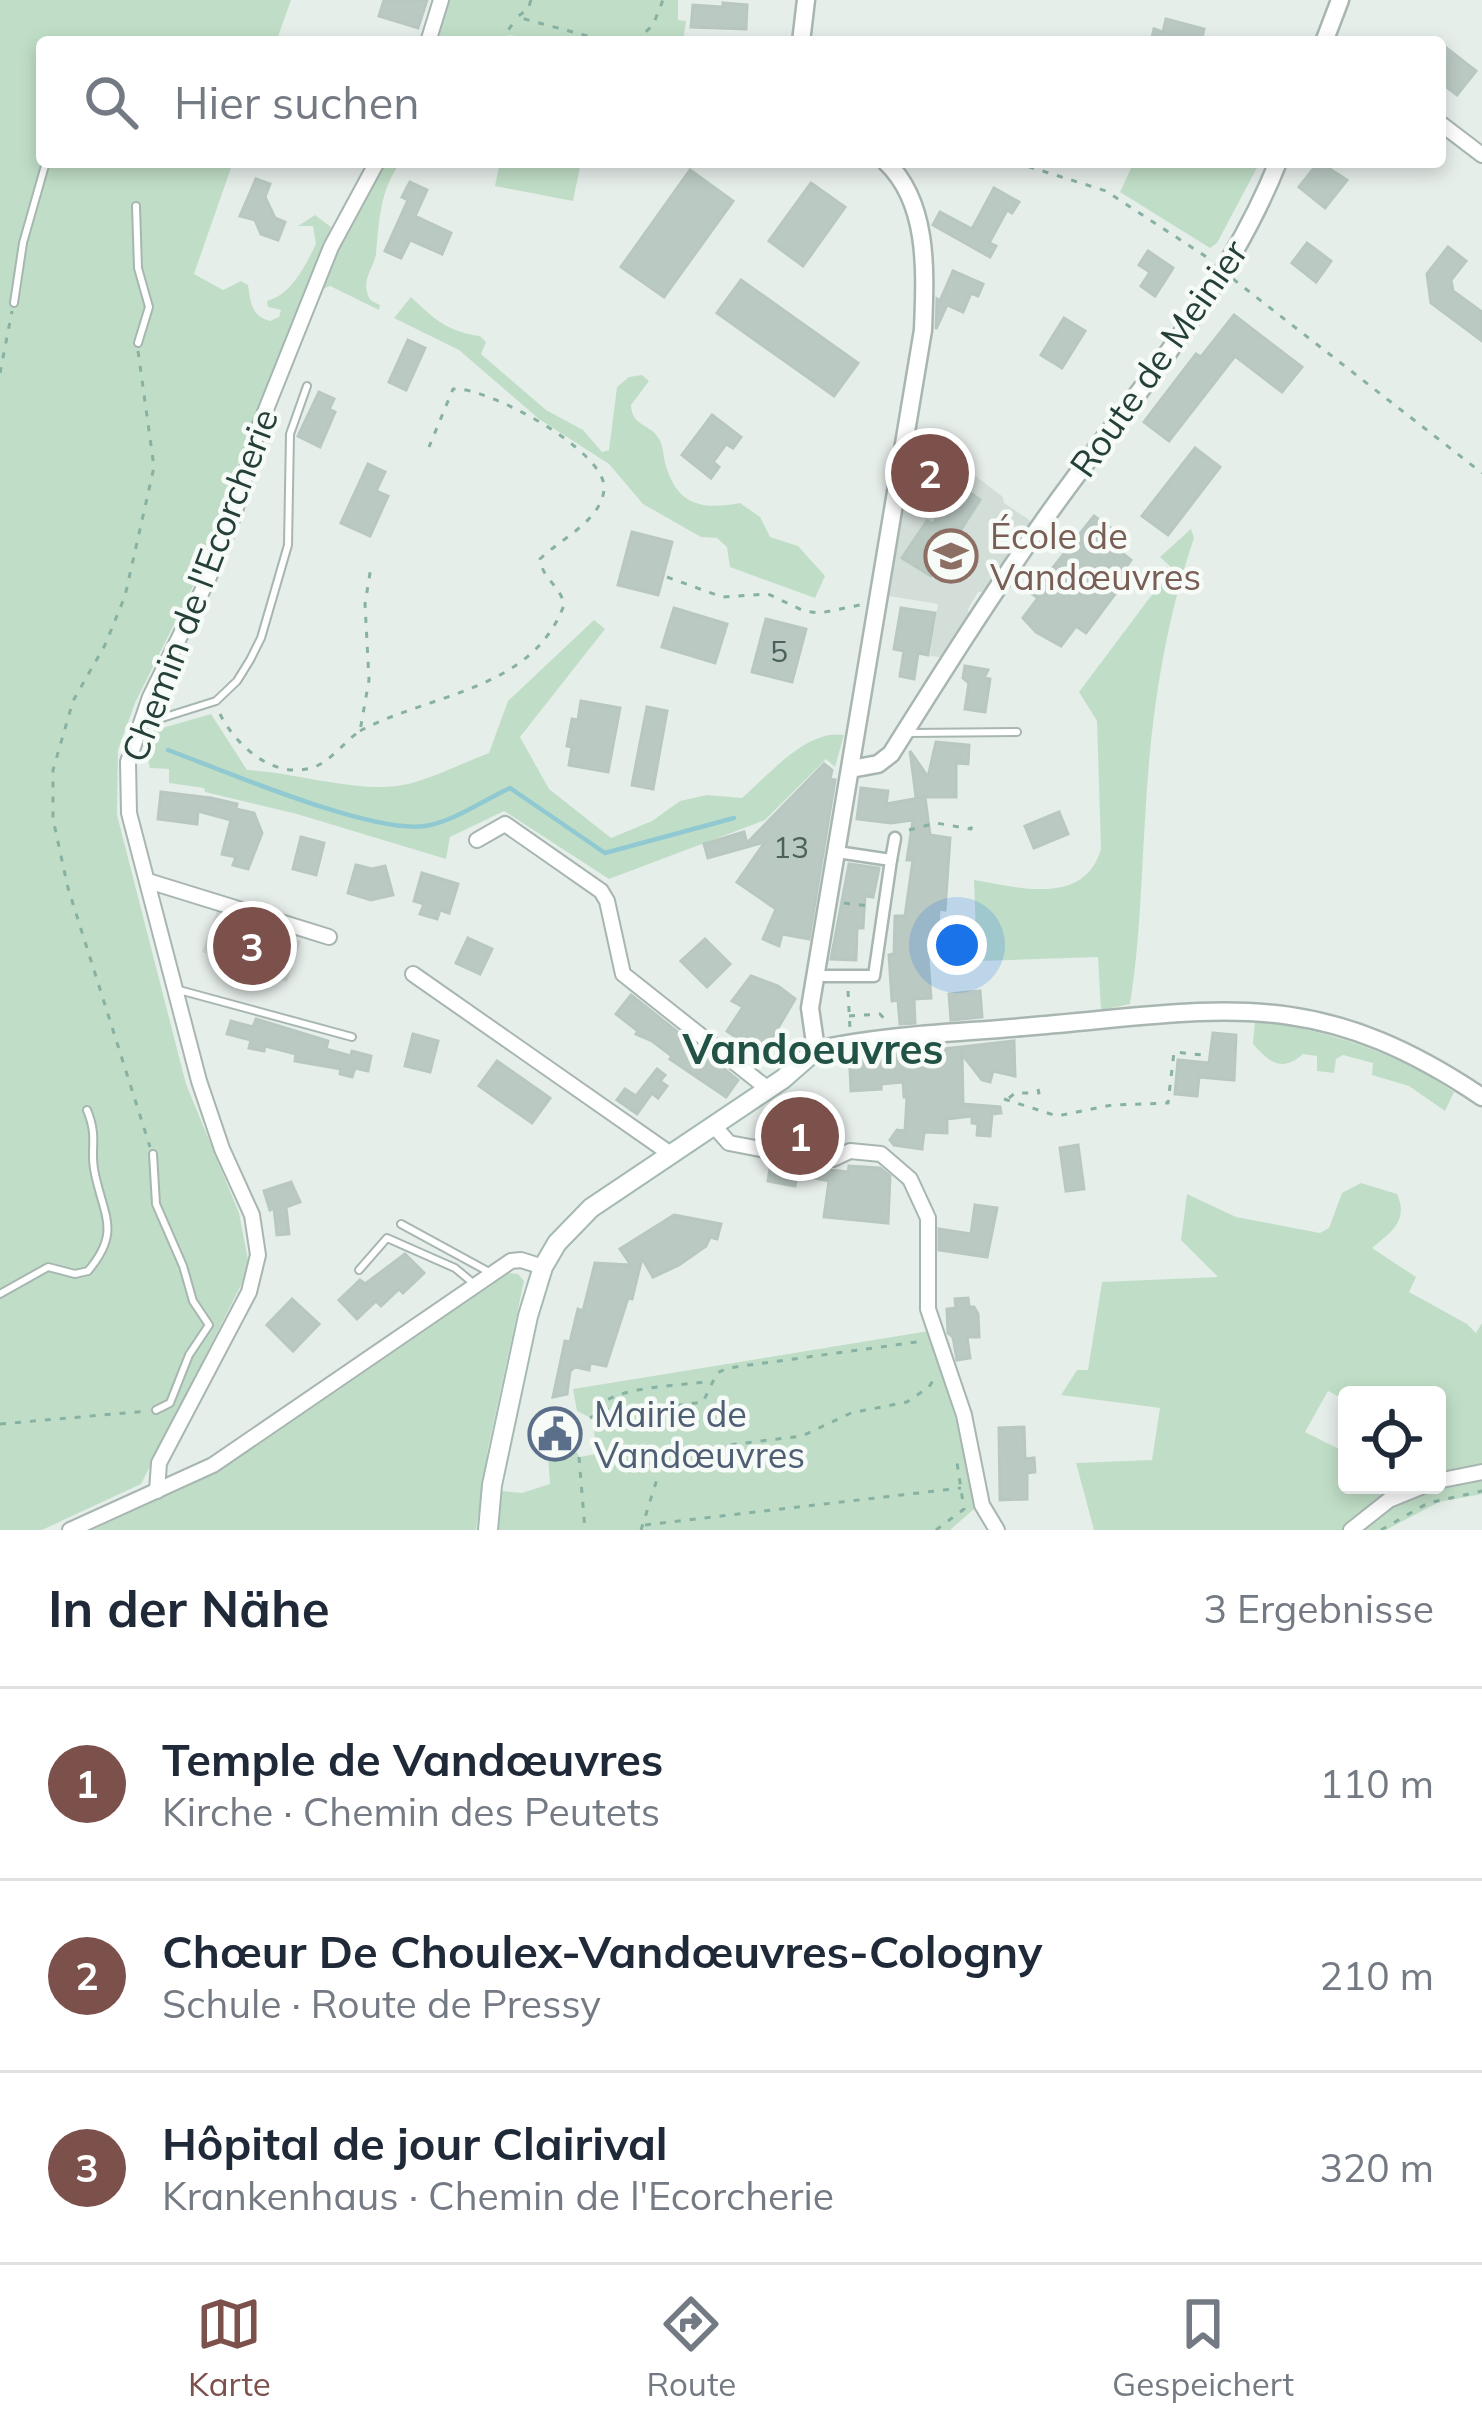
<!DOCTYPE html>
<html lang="de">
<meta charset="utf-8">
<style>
:root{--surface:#fff;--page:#f6f6f7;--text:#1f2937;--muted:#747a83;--line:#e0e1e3;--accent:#7c514b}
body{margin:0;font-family:Mulish,sans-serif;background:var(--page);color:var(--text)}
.controls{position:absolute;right:36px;bottom:36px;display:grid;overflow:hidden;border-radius:12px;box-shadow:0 6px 18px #0003}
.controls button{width:108px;height:108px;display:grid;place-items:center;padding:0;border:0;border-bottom:3px solid var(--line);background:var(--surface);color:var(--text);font:60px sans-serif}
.you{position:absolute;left:957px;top:945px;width:42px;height:42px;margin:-30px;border:9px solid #fff;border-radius:50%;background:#1a73e8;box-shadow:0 0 0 18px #1a73e833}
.badge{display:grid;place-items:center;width:78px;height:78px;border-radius:50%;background:var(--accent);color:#fff;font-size:39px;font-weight:700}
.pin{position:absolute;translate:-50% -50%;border:6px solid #fff;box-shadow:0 3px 12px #0006}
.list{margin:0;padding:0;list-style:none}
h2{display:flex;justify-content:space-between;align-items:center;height:156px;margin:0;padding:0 48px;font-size:51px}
h2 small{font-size:39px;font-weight:400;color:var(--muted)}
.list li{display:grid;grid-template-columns:78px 1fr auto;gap:36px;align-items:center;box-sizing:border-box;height:192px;padding:0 48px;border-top:3px solid var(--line)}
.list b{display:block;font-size:45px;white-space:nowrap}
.list p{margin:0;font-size:39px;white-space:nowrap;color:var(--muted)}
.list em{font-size:39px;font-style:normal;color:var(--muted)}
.icon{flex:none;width:66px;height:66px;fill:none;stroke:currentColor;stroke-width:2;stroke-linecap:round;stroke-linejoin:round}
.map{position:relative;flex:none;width:1482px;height:1530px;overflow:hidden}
.search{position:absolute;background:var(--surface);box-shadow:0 6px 18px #0003;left:36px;right:36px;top:36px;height:132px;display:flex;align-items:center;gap:30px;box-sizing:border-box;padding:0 42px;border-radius:12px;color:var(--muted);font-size:45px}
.sheet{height:732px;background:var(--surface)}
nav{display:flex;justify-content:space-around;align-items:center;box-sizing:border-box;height:168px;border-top:3px solid var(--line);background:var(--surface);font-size:33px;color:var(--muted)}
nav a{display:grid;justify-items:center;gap:6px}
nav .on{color:var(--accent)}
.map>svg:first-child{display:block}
.built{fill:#d4ded9}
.green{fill:#c0dec7}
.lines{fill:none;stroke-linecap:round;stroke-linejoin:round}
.stream{stroke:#90c9d1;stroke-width:4.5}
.building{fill:#bbc9c3;stroke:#b8c8c1;stroke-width:3}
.service-casing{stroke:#a8b6b1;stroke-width:10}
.pedestrian-casing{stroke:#a8b6b1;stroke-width:15}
.minor-casing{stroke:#a8b6b1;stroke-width:18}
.tertiary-casing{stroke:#a8b6b1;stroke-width:21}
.secondary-casing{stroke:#a4bab2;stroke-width:22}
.path{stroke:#87b1a3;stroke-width:3;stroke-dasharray:6 9;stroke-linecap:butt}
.service{stroke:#fff;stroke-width:6}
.pedestrian{stroke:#fff;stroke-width:10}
.minor{stroke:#fff;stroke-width:14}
.tertiary{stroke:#fff;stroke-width:16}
.secondary{stroke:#fff;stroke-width:18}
.labels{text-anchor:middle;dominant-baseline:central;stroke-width:9;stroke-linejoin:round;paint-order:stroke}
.number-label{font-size:30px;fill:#4a625b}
.street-label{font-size:36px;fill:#254038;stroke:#f7fbf8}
.education-label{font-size:36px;fill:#785e54;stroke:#f7fbf8;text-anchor:start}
.service-label{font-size:36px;fill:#4e5e75;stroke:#f7fbf8;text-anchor:start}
.quarter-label{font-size:42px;font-weight:bold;fill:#215245;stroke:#f7fbf8}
</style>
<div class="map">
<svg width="1482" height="1530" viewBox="0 0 1482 1530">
<rect width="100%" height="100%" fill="#e6eeea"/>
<g class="built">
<path d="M917 431 1003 497 1004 503 1031 521 982 592H978L968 609 969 613 940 657 930 656 938 604 889 596Z"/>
<path d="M217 911 301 941 287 982 202 952Z"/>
</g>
<g class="green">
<path d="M0 0H291L276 42H42V162H233L194 274 223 290 241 281 248 285C251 303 251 316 270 321L279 317 281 310 268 307 267 301C292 294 305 266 316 244L313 226H298L315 215 331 227 250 427 207 558 135 703 118 750 117 815 186 1084 239 1213 248 1260 245 1277 141 1484 42 1530H0Z"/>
<path d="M448 0H678V20L686 21 683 42H573L508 35 506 42H435Z"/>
<path d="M386 162H401C380 188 379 223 376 254 374 267 363 278 367 292 369 301 372 301 380 305L379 310 330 286 320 290 357 209Z"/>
<path d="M500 162H581L573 201 495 186Z"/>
<path d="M1134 162H1260L1217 243 1210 248 1120 192Z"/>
<path d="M411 297C434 319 448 332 480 336L486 342 481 354 546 410 583 430 602 452 609 450 617 387 629 377 642 375 649 381 631 405C632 427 650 423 659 439 664 447 663 457 666 466 678 506 703 510 740 503L760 517 770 537 798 546 825 576 815 598 730 567 727 547 717 538 701 537 643 504 609 464 539 419 459 350 394 318Z"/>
<path d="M1191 529 1194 538C1163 629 1150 724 1145 820 1141 882 1140 942 1130 1004L1101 1010 1098 957 977 961 974 880C1018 887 1084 907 1101 849L1097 721 1079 692 1172 568 1160 557Z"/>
<path d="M594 620 605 629 520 737 549 789 611 838 652 821 680 801 707 795 742 798C769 775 806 729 844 735L835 767 826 759 765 820 609 879 504 811 450 837 446 859 297 814 205 792 204 788 169 783V769L150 768 142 734 211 714 247 770C295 772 363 795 408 784 435 777 463 763 489 753L508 701Z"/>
<path d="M1255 1020C1327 1031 1393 1050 1454 1092L1445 1111 1409 1086 1372 1075 1373 1063 1343 1055 1336 1059 1334 1073 1317 1071V1056L1303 1054C1282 1073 1269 1062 1253 1044Z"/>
<path d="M1361 1183 1397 1194C1409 1221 1391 1232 1372 1248L1416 1277 1409 1292 1467 1324 1476 1333 1482 1323V1463L1437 1475V1395H1347V1401L1328 1391 1305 1432 1347 1453V1485H1407L1380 1500 1344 1530H1094L1076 1463 1152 1460 1160 1408 1061 1395 1077 1370H1088L1102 1282 1218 1277 1181 1240 1187 1194 1236 1217 1320 1233 1329 1228 1342 1193Z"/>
<path d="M508 1273 518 1274 524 1281 488 1449 476 1530H92L215 1473Z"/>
<path d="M929 1331 961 1437 974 1509 950 1530H499L501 1491 522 1493 550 1484 548 1455 577 1452 579 1457 602 1453 595 1441 593 1419 577 1411 573 1389Z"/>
<path d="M1482 1480V1494L1439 1502 1386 1530H1359L1404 1496Z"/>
</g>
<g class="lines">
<path class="stream" d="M168 750C225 771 371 834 425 826 453 822 484 800 510 788L605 853 734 818"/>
</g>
<g class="building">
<path d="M384 0H427L418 28 379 16Z"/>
<path d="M723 3 747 5 746 29 691 27 693 5 723 7Z"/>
<path d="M1166 19 1204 29 1201 42H1151L1154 29 1163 32Z"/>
<path d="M1440 43 1476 71 1457 95 1440 82Z"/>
<path d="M1319 162 1347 180 1325 208 1299 187Z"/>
<path d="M690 170 733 201 664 297 621 267Z"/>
<path d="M256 179 270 184 265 197 275 218 285 222 278 240 261 234 255 220 240 216Z"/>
<path d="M410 182 427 190 415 216 451 233 442 254 410 240 401 258 385 251 408 200 402 197Z"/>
<path d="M811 183 845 207 803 266 769 241Z"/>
<path d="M994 188 1019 202 1012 213 1007 210 989 243 996 246 990 257 933 225 940 212 972 229Z"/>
<path d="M1307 243 1331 261 1316 282 1292 263Z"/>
<path d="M1448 247 1466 261 1451 280 1453 291 1482 312V341L1431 303 1427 274Z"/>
<path d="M1148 251 1173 268 1155 296 1141 286 1150 272 1139 265Z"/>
<path d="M953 271 983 284 978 296 971 293 963 312 947 305 936 329 937 299 940 301Z"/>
<path d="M741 280 858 363 834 396 717 313Z"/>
<path d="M1234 315 1302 367 1282 392 1235 356 1169 441 1144 422 1196 354 1201 357Z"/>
<path d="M1064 318 1085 331 1062 368 1041 355Z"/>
<path d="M408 340 425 348 406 390 389 382Z"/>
<path d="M319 392 334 399 329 409 335 412 320 447 298 436Z"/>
<path d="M712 415 741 437 733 448 726 444 713 462 719 467 711 478 682 455Z"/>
<path d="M1195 448 1220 467 1168 535 1142 516Z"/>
<path d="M925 460 980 500 931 576 902 558 927 521 933 524 945 505 910 483Z"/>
<path d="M368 464 385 472 376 491 388 496 370 536 341 523Z"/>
<path d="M1094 516 1116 532 1109 543 1131 560 1120 575 1126 579 1086 633 1076 626 1061 646 1036 632 1023 618 1038 598 1032 594Z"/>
<path d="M632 532 672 542 658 595 618 585Z"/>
<path d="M674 608 727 624 715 663 662 647Z"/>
<path d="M901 608 935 613 928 655 918 653 914 679 900 676 904 651 894 649Z"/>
<path d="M766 619 806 629 792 682 752 672Z"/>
<path d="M965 666 988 670 984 678 990 679 985 712 965 709 969 683 963 678Z"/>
<path d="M581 701 620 708 608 772 569 765 572 747 567 746 572 719 578 720Z"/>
<path d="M647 707 667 711 653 789 632 785Z"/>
<path d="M936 742 969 745 968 764 956 763V797H916L910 751 928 777Z"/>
<path d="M824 764 832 770 830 779 835 780 809 939 782 934 779 946 763 939 776 909 737 882 765 842 708 858 704 844 744 832 747 843Z"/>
<path d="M861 788 888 791 886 804 925 797 930 835 950 838 945 910 939 909 937 944H927L931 998 914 999 915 1023 900 1024 898 1000 892 1001 889 955 894 954 895 916H905L913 860H907L913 820 891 823 857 819Z"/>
<path d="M161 792 211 798 237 804 236 809 254 813 262 833 248 869 233 865 236 857 222 854 231 820 198 811 197 824 158 819Z"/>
<path d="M1059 812 1068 834 1034 848 1025 826Z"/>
<path d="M301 837 324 843 316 875 293 869Z"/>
<path d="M849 864 879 868 873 897 865 896 863 928H857L856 960 831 959Z"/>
<path d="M356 865 372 869 385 866 393 895 371 900 348 893Z"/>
<path d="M422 873 458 884 449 913 440 910 437 919 420 914 424 904 414 901Z"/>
<path d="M222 919 253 931 242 959 211 947Z"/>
<path d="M468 938 492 949 480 974 456 963Z"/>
<path d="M705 939 730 964 707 987 681 961Z"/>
<path d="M751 976 778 986 795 999 762 1055 727 1031 743 1007 732 1001Z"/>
<path d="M980 991 982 1017 951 1020 949 994Z"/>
<path d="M631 995 738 1080 726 1097 670 1059 672 1056 652 1041 636 1034 638 1031 616 1014Z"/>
<path d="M256 1019 328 1041 326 1049 351 1056 352 1051 371 1056 368 1071 355 1068 352 1077 340 1074 341 1069 295 1061 296 1054 265 1046 264 1051 249 1048 251 1040 227 1034 231 1021 253 1027Z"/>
<path d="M1213 1033 1236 1035 1234 1080 1199 1077 1197 1096 1175 1094 1178 1060 1209 1063Z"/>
<path d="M413 1034 438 1041 430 1072 405 1066Z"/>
<path d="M1014 1041 1015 1076 993 1071 990 1082 982 1080 962 1054 963 1104 1000 1107 1001 1113 992 1114 990 1136 977 1135 978 1124 972 1123V1116L947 1119V1133L924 1132 922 1149 894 1145 890 1140 897 1130 905 1131 907 1097H904L903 1082 881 1084V1089L851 1091 850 1069 856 1065 855 1059Z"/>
<path d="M497 1061 550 1098 532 1123 479 1086Z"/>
<path d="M657 1069 665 1075 660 1081 667 1086 658 1098 652 1093 637 1114 617 1100 625 1089 636 1096Z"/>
<path d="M770 1120 831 1128 836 1135 835 1144 830 1148 808 1147 768 1139Z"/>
<path d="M1078 1145 1084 1189 1066 1191 1060 1148Z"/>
<path d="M771 1163 848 1172 849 1166 880 1168 890 1176 888 1223 824 1217 829 1181 797 1174 795 1186 768 1181Z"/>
<path d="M291 1182 300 1202 286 1207 289 1234 277 1235 274 1208 270 1210 264 1191Z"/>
<path d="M975 1205 997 1208 987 1257 939 1250V1229L971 1234Z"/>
<path d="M674 1215 721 1224 717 1239 710 1237 706 1246 679 1265 653 1277 642 1258 632 1299 628 1298 606 1366 590 1363 589 1370 575 1367 570 1371 567 1394 553 1397 565 1341 570 1342 578 1309 583 1311 595 1263 631 1265 620 1249Z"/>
<path d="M405 1254 424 1273 403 1293 399 1289 381 1306 376 1301 357 1319 339 1300 360 1280 365 1284Z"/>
<path d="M968 1298 969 1307H974L978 1314 979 1337H967L970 1358 957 1360 953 1337 948 1333 947 1309 956 1308 955 1299Z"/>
<path d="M292 1299 319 1324 293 1351 267 1325Z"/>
<path d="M568 1418 572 1447 543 1451 539 1422Z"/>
<path d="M1024 1427 1025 1459 1034 1458 1035 1472 1027 1473V1499L1000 1500 999 1428Z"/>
</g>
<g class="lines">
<g class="service-casing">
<g id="service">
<path d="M136 206 138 268 149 307 138 343"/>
<path d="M14 303 23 243 46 162"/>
<path d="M143 724 216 701 237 681 250 660 261 638 288 545 290 434 307 386"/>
<path d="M908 733 1017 732"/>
<path d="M179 990 352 1037"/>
<path d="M153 1154 156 1204 183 1266 193 1301 209 1325 189 1355 170 1403 156 1410"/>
<path d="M401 1224 489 1272"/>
<path d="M359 1270 387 1238 455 1268 473 1283"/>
<path d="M0 1294 48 1267 75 1274 88 1271C121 1232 104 1217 95 1174 89 1149 99 1139 87 1110"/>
</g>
</g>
<g class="pedestrian-casing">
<g id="pedestrian">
<path d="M891 860 895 838"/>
<path d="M815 976H874L891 860 837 852"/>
</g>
</g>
<g class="minor-casing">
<g id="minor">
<path d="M428 42 441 0"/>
<path d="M1440 123 1482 155"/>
<path d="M477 840 505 824 601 891 607 901 623 974 768 1089"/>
<path d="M148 881 329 937"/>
<path d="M413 974 672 1155"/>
<path d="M714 1126 729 1143 807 1158 833 1159 850 1151 881 1154 910 1179 928 1218V1309L964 1415 982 1505 997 1530"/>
<path d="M1437 1481 1482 1472"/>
<path d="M157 1491 159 1463 249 1292 258 1255 252 1215 222 1149 199 1081 129 813 128 762 150 697 209 577 234 515 257 432 331 247 377 162"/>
<path d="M70 1530 213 1465 511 1261 521 1260 543 1267"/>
<path d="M1351 1530 1389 1500 1426 1485"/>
</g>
</g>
<g class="tertiary-casing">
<g id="tertiary">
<path d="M801 42 806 0"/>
<path d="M1324 42 1340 0"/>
<path d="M886 162C930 204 925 275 923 330L810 1008 816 1050C887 1034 961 1033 1034 1026 1222 1010 1314 984 1482 1097"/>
<path d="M851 769 878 764 891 754C940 676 989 598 1042 523 1124 406 1225 296 1278 162"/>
</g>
</g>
<g class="secondary-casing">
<path id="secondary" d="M488 1530 492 1485 528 1316 543 1267 557 1243 591 1208 783 1079 816 1050"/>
</g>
<g class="path">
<path d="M531 0 528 9 517 17 610 42"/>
<path d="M500 42 516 19"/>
<path d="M635 42 653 25 663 0"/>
<path d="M1014 162 1106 191 1208 258"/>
<path d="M928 165 935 162"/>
<path d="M1233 279 1482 473"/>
<path d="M138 351 154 467 125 596 105 645 73 701 53 770V819L68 888 150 1147"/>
<path d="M0 373 12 311"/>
<path d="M667 577 722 597 768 594 804 611 820 613 860 605"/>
<path d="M220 714C236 746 275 781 314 767 330 762 346 740 360 731L369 680 365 604 371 567"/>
<path d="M360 731C431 693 532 691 564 605 561 586 542 579 540 559 560 539 600 522 604 490 609 452 487 386 453 389L429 447"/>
<path d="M909 830 936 823 971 829 972 823"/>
<path d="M844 903 869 906"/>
<path d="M848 991 850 1029"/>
<path d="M849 1016 880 1014 888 1023"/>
<path d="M1009 1098 1015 1093H1039L1037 1086"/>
<path d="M1004 1099 1057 1116 1112 1105 1168 1103 1174 1052 1203 1055"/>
<path d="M597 1409C611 1386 682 1386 711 1381"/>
<path d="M590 1418 605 1409 628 1412 703 1402 717 1373 728 1368 924 1341"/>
<path d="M0 1424 148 1411"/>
<path d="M601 1454 615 1462 661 1464 704 1448 802 1436 851 1413 907 1402 929 1387 935 1377"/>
<path d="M579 1457 585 1530"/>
<path d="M645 1525 961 1488"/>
<path d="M641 1530 657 1479 656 1466"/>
<path d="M936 1530 964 1509 956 1456"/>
<path d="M1381 1530 1428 1503 1482 1491"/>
</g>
<use href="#service" class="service"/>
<use href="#pedestrian" class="pedestrian"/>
<use href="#minor" class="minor"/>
<use href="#tertiary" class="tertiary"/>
<use href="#secondary" class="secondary"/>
</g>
<defs>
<g id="school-ring" transform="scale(2.7)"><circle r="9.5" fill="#f7fbf8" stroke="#8d6e63" stroke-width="1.5"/><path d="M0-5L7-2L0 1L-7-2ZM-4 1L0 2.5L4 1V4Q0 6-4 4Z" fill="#8d6e63"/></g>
<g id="civic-ring" transform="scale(2.7)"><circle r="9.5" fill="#f7fbf8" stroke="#5c6f8a" stroke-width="1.5"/><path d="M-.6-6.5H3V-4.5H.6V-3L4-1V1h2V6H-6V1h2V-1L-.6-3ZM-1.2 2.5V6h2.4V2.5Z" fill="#5c6f8a"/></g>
</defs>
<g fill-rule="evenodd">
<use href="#school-ring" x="951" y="556"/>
<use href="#civic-ring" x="555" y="1434"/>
</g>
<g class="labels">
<g class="number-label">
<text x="779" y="651">5</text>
<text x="791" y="847">13</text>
</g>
<g class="street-label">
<text transform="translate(1158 358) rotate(-55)">Route de Meinier</text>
<text transform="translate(199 585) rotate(-69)">Chemin de l'Ecorcherie</text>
</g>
<g class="education-label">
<text x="990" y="535">École de<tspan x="990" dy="41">Vandœuvres</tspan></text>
</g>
<g class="service-label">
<text x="594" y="1413">Mairie de<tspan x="594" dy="41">Vandœuvres</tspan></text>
</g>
<g class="quarter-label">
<text x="813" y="1048">Vandoeuvres</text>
</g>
</g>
</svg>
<div class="controls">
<button><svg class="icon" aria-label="locate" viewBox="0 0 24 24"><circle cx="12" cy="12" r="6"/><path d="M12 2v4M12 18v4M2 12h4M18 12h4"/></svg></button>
</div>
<div class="you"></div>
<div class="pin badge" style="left:800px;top:1136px">1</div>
<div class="pin badge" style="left:930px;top:473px">2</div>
<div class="pin badge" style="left:252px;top:946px">3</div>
<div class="search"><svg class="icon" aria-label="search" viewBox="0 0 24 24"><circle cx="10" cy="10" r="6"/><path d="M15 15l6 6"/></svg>Hier suchen</div>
</div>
<section class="sheet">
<h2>In der Nähe<small>3 Ergebnisse</small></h2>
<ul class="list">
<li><span class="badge">1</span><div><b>Temple de Vandœuvres</b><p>Kirche · Chemin des Peutets</p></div><em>110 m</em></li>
<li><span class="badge">2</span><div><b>Chœur De Choulex-Vandœuvres-Cologny</b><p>Schule · Route de Pressy</p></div><em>210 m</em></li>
<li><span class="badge">3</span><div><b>Hôpital de jour Clairival</b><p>Krankenhaus · Chemin de l'Ecorcherie</p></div><em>320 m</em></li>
</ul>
</section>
<nav>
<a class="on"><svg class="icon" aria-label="map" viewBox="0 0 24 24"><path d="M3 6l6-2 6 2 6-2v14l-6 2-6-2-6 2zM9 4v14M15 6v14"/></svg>Karte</a>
<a><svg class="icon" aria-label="directions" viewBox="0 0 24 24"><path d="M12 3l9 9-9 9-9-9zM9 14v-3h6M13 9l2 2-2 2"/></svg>Route</a>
<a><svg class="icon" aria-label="saved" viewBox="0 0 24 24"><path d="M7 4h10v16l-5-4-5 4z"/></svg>Gespeichert</a>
</nav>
